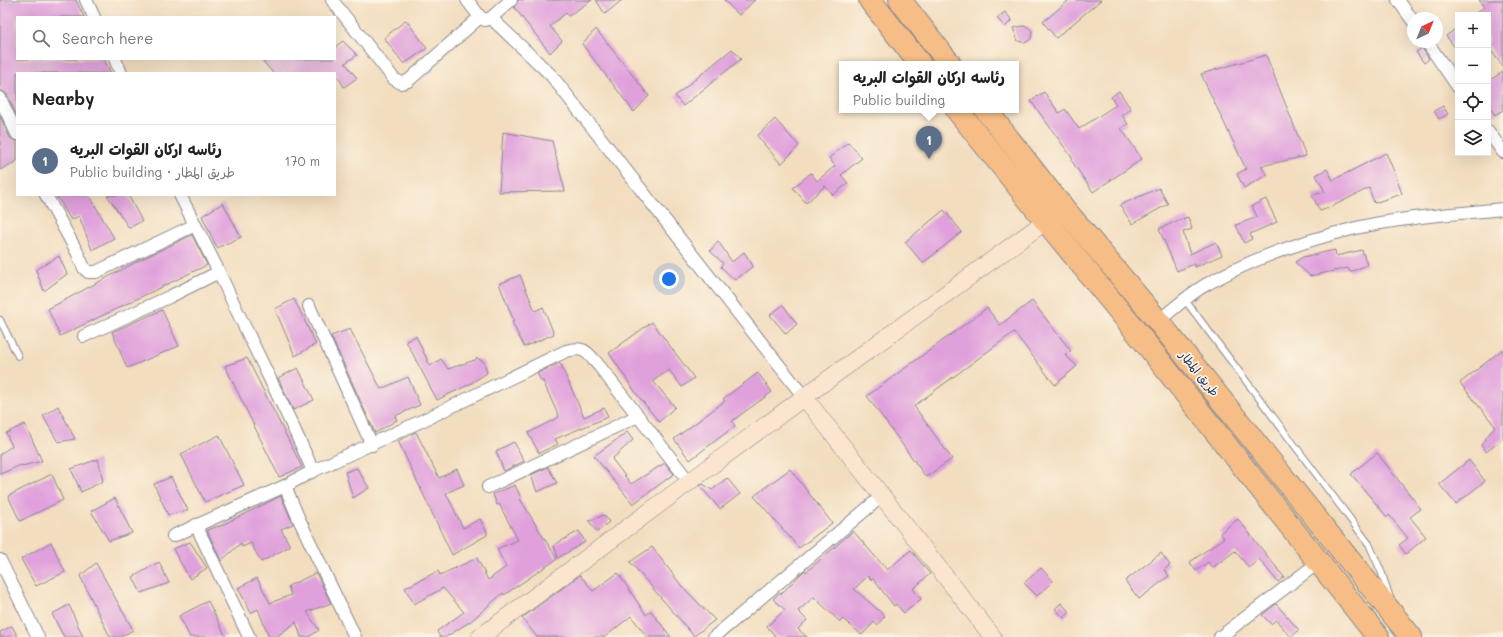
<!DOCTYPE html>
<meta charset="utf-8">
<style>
:root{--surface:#fff;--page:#f2f2f2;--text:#222;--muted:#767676;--line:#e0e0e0;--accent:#b5179e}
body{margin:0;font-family:Mali,"Playpen Sans Arabic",sans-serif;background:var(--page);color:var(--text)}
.controls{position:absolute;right:12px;top:12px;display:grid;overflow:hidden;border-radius:0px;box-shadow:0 4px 16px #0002}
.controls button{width:36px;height:36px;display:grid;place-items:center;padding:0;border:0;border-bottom:1px solid var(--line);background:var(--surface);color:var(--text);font:20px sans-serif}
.compass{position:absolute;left:1407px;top:12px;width:36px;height:36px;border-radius:50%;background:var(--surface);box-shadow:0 4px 16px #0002;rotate:43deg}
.you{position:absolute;left:669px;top:279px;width:14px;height:14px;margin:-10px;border:3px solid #fff;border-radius:50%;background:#1a73e8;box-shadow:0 0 0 6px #1a73e833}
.badge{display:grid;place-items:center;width:26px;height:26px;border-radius:50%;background:var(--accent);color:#fff;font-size:13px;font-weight:700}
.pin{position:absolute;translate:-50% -33px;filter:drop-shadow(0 1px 2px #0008)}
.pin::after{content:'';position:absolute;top:21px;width:14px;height:12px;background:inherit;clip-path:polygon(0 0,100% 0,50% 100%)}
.popup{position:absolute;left:839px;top:61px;width:180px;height:52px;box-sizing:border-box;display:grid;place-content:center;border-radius:0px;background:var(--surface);filter:drop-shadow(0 1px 3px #0005);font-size:13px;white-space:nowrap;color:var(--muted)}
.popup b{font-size:15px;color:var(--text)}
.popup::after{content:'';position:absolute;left:50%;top:100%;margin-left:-8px;border:8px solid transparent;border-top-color:var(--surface)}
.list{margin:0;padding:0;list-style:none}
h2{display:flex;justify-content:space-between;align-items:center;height:52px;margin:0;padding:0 16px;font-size:17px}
h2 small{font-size:13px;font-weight:400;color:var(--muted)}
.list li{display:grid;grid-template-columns:26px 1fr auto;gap:12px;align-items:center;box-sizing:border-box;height:72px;padding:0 16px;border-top:1px solid var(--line)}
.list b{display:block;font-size:15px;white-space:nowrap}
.list p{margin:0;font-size:13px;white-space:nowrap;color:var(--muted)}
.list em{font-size:13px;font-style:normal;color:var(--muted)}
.icon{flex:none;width:22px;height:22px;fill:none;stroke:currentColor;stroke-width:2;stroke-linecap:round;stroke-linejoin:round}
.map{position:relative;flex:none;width:1503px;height:637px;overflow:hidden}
.search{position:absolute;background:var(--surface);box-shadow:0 4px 16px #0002;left:16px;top:16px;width:320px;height:44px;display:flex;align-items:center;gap:10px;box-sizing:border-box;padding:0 14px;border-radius:0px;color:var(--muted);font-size:15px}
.panel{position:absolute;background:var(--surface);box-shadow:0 4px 16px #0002;left:16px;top:72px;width:320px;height:124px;border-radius:0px}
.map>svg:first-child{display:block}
.building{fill:#e0a0dc}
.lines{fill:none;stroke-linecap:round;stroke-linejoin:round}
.lane-casing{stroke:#87868e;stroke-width:8}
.street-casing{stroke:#87868e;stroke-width:14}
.secondary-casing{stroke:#87868e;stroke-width:18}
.highway-casing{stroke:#87868e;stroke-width:24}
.lane{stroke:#fff;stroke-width:6}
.street{stroke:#fff;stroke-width:12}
.secondary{stroke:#fbe5cf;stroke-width:17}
.highway{stroke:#f6be86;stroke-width:22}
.labels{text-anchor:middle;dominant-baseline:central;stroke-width:3.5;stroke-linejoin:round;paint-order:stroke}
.street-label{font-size:12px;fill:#1b2f5e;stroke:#fcf5e5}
</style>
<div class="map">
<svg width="1503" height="637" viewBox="0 0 1503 637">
<rect width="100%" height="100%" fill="#fcf5e5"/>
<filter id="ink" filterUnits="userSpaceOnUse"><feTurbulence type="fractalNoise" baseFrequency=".025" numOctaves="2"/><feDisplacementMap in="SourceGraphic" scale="8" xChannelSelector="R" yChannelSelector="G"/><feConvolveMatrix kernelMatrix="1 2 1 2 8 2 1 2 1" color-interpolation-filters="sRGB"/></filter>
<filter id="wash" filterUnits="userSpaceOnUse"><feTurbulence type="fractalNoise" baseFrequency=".012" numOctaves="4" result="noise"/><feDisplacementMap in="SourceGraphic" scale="16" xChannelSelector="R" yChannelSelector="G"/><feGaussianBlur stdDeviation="0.9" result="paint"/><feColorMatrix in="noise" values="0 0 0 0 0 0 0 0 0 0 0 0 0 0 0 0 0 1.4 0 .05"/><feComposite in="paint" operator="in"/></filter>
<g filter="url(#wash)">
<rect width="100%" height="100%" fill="#f3ddbf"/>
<g id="blocks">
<g class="building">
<path d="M0 0H76L84 17H17V59H104L111 73H17V116L7 94 4 92 0 91Z"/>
<path d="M518 0H592L568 16 566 13 550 26 562 41 550 53 514 7Z"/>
<path d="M596 0H622L605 14Z"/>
<path d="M724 0H755L739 15Z"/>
<path d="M1069 0H1101L1056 38 1043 22Z"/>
<path d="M1479 0H1503V67L1488 46V15H1473L1484 7Z"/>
<path d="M1005 12 1012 20 1005 27 997 18Z"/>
<path d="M406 20 427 48 404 64 384 38Z"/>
<path d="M1023 26 1028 27 1032 31 1031 39 1025 43 1018 41 1013 28Z"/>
<path d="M1458 27V51L1446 36Z"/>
<path d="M596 29 649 96 634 112 582 44Z"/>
<path d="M343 41 357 55 345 63 357 78 344 87 336 73H273L261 59H335V47Z"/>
<path d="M1422 48 1429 59 1424 63 1416 52Z"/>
<path d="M732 49 741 59 683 106 675 96Z"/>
<path d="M1266 55 1306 156 1261 166 1267 175 1244 188 1237 174 1246 169 1201 74Z"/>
<path d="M1503 72V110L1495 115 1488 105V81Z"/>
<path d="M1119 91 1131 109 1122 115 1128 124 1121 128 1142 159 1093 192 1071 160 1073 159 1031 101 1044 92 1059 113 1065 109 1079 129 1116 105 1111 97Z"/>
<path d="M1443 106 1448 114 1439 119 1434 111Z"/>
<path d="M0 116 10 138 13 140 17 141V161L0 170Z"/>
<path d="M775 119 799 146 781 164 757 136Z"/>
<path d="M503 132 552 141 565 191 499 192Z"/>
<path d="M848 142 862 158 841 175 848 183 833 195 825 186 806 203 793 188 811 173 817 181 835 166 829 158Z"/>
<path d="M1386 153 1396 176 1402 194 1374 203 1369 188 1331 207 1320 211 1312 195 1325 192 1316 175 1327 169 1333 180Z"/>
<path d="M1159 188 1168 204 1132 224 1120 205Z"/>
<path d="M56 195H89L114 238 92 250 79 216 71 220Z"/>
<path d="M107 195H128L142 221 129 228Z"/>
<path d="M1266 199 1277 222 1250 234 1252 239 1244 243 1236 225 1257 217 1252 206Z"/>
<path d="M223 203 241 237 217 248 202 216Z"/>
<path d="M944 210 962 232 923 263 905 242Z"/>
<path d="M1188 217 1192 229 1183 232 1190 254 1216 242 1222 255 1195 267 1194 264 1177 271 1159 229 1179 220Z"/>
<path d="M192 235 207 265 60 336 48 309 138 261Z"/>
<path d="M718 241 732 262 744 252 753 266 735 280 721 267 723 263 710 251Z"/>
<path d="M1335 250 1336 256 1362 250 1367 265 1350 272 1348 268 1310 276 1295 262 1303 257Z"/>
<path d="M59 256 67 274 44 291 36 270Z"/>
<path d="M520 275 535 311 543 307 554 334 524 347 512 322 514 321 499 284Z"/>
<path d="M294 299 316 344 295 356 275 309Z"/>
<path d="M1032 301 1071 351 1065 355 1077 366 1055 385 1014 332 914 406 952 459 926 477 867 396 987 308 1000 325Z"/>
<path d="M783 305 797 324 786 334 770 315Z"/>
<path d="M162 310 179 346 127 368 112 332Z"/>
<path d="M652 322 694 378 682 387 669 370 653 381 675 407 659 422 636 393 609 353Z"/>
<path d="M350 329 381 389 408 377 420 405 395 416 397 420 375 433 331 336Z"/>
<path d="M416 336 430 366 441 359 448 369 475 360 477 358 484 362 487 373 468 385 437 400 406 341Z"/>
<path d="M1503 349V439L1486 452 1481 445 1495 426 1460 383Z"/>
<path d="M247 358 302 467 279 477 225 366Z"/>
<path d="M560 363 584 417 604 408 608 417 555 439 558 444 539 453 528 433 559 417 543 381H541L537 373Z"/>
<path d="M298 368 314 400 293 410 278 378Z"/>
<path d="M758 373 772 392 732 421 735 426 690 460 674 439 725 401 723 399Z"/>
<path d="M58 406 75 439 58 442 43 416Z"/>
<path d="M25 424 42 461 22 466 21 465 0 474V454L12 446 6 433Z"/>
<path d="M416 432 439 478 457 469 464 485 446 493 463 528 480 519 487 532V535L452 555 398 441Z"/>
<path d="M627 432 633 440 612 459 631 484 665 463 674 474 633 504 594 456Z"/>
<path d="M219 435 244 485 205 502 181 454Z"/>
<path d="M514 442 524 461 504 471 496 451Z"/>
<path d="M1377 453 1421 509 1410 517 1426 537 1406 554 1399 545 1408 538 1389 515 1387 517 1351 474Z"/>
<path d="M98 459 103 481 81 492 71 469Z"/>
<path d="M1469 460 1485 481 1456 504 1439 484Z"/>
<path d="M548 467 557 483 537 492 531 475Z"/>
<path d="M357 468 369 488 353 498 345 472Z"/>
<path d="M790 469 832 523 799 548 754 496Z"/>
<path d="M52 474 63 500 20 521 8 496Z"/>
<path d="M171 477 188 510 168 515 154 484Z"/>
<path d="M727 478 740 494 720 509 700 486 703 484 712 490Z"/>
<path d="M515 485 521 498 520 499 557 559 504 595 503 593 471 621 446 637H440L437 631 464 612 443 588 414 604 405 588 438 571 440 575 477 558 488 580 506 567 497 549 518 540 499 504 497 505 493 494Z"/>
<path d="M281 496 293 524 281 529 290 546 261 562 251 543 242 547 241 543 221 561 207 530 218 526V527Z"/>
<path d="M115 498 132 533 109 541 91 511Z"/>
<path d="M604 515 609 522 597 532 589 521Z"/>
<path d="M1238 519 1284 577 1278 582 1259 559 1249 568 1235 551 1212 568 1208 562 1196 571 1190 562 1224 538 1220 533Z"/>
<path d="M579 531 585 542 558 558 554 545Z"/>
<path d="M853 531 887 570 911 550 930 574 913 589 921 599 904 613 896 604 894 606 873 579 871 580 868 576 854 589 885 616 877 625 874 622 862 635 843 619 840 622 814 597 798 611 807 620 798 629 807 637H776L767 626 785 610 773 599 779 593 781 594 805 570 806 572Z"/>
<path d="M51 542 65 572 36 586 21 559Z"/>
<path d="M190 542 207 568 190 579 173 549Z"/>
<path d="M652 547 681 585 715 620 694 636 630 562Z"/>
<path d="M1161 553 1170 565 1164 570 1169 576 1139 599 1125 581Z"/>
<path d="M159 562 169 583 141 593 133 577Z"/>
<path d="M96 563 133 630 120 637H110L80 576Z"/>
<path d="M1041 568 1053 581 1037 596 1024 583Z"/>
<path d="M316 573 331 603 307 612 319 630 309 637H301L296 622 276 637H269L258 609 251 613 238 588 257 578 270 603 291 595 288 586Z"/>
<path d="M618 573 646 615 651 611 671 637H647L631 616 605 637H537L522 618 580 575 593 591Z"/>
<path d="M208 601 226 637H190L179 616Z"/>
<path d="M1061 603 1070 612 1064 618 1055 609Z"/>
<path d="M1276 604 1299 630 1291 637 1276 620 1271 624 1262 615Z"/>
<path d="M69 605 83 637H64L52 614Z"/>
<path d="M12 626 18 637H0V632Z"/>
</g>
</g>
</g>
<g filter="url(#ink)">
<use href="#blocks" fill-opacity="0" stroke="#87868e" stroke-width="1"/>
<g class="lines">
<g class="lane-casing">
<g id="lane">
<path d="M1185 300 1369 544 1381 571 1390 598"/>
<path d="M0 320 18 356"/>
</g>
</g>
<g class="street-casing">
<g id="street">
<path d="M86 0 94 17"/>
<path d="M332 0 394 79 401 83 408 81 480 17"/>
<path d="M467 0 480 17 485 20 491 18 511 0"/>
<path d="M1398 0 1413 21"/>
<path d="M491 18 551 75 804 397"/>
<path d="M1427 42 1458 87"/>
<path d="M115 59 121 73"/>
<path d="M0 98 17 134"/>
<path d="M1488 131 1503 152"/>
<path d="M46 195 77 252 84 268 88 272H96L195 225"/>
<path d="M219 272C249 339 284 404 313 471L430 417 566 351C586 345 588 354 600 367L690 483"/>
<path d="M309 306 372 445"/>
<path d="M1158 321C1174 309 1191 292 1209 283 1254 258 1306 240 1356 228 1404 217 1454 214 1503 209"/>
<path d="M84 336 169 297 219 272 180 195"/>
<path d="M285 486 298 517 355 637"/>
<path d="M488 487 638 416"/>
<path d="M196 525 249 637"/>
<path d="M173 536 285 486 313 471"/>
<path d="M0 560 38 637"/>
<path d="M714 637 882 496"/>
<path d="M1220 637 1319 562"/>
</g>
</g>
<g class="secondary-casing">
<g id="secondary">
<path d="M804 397 993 637"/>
<path d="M480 637 804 397 1046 221"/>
</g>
</g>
<g class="highway-casing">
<g id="highway">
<path d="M870 0 920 64"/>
<path d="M900 0 950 64"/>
<path d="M957 110 1046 221 1143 340 1378 637"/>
<path d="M986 110 1050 192 1158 321 1411 637"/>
</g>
</g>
<use href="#lane" class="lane"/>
<use href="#street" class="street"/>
<use href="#secondary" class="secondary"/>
<use href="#highway" class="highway"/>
</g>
</g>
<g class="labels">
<g class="street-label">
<text transform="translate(1200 373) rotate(51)">طريق المطار</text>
</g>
</g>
</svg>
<div class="controls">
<button>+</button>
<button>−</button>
<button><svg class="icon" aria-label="locate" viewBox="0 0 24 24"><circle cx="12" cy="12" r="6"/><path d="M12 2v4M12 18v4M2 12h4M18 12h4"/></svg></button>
<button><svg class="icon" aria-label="layers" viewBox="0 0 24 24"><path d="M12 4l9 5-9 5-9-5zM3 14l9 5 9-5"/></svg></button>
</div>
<svg class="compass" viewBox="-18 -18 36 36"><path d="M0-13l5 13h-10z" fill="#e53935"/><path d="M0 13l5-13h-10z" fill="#767676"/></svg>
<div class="you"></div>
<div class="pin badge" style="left:929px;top:159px;background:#5c6f8a">1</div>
<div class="popup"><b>رئاسه اركان القوات البريه</b>Public building</div>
<div class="search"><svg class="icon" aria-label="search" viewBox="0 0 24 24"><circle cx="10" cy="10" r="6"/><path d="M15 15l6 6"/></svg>Search here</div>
<section class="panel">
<h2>Nearby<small></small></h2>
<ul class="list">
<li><span class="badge" style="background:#5c6f8a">1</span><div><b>رئاسه اركان القوات البريه</b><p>Public building · طريق المطار</p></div><em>170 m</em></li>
</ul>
</section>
</div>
